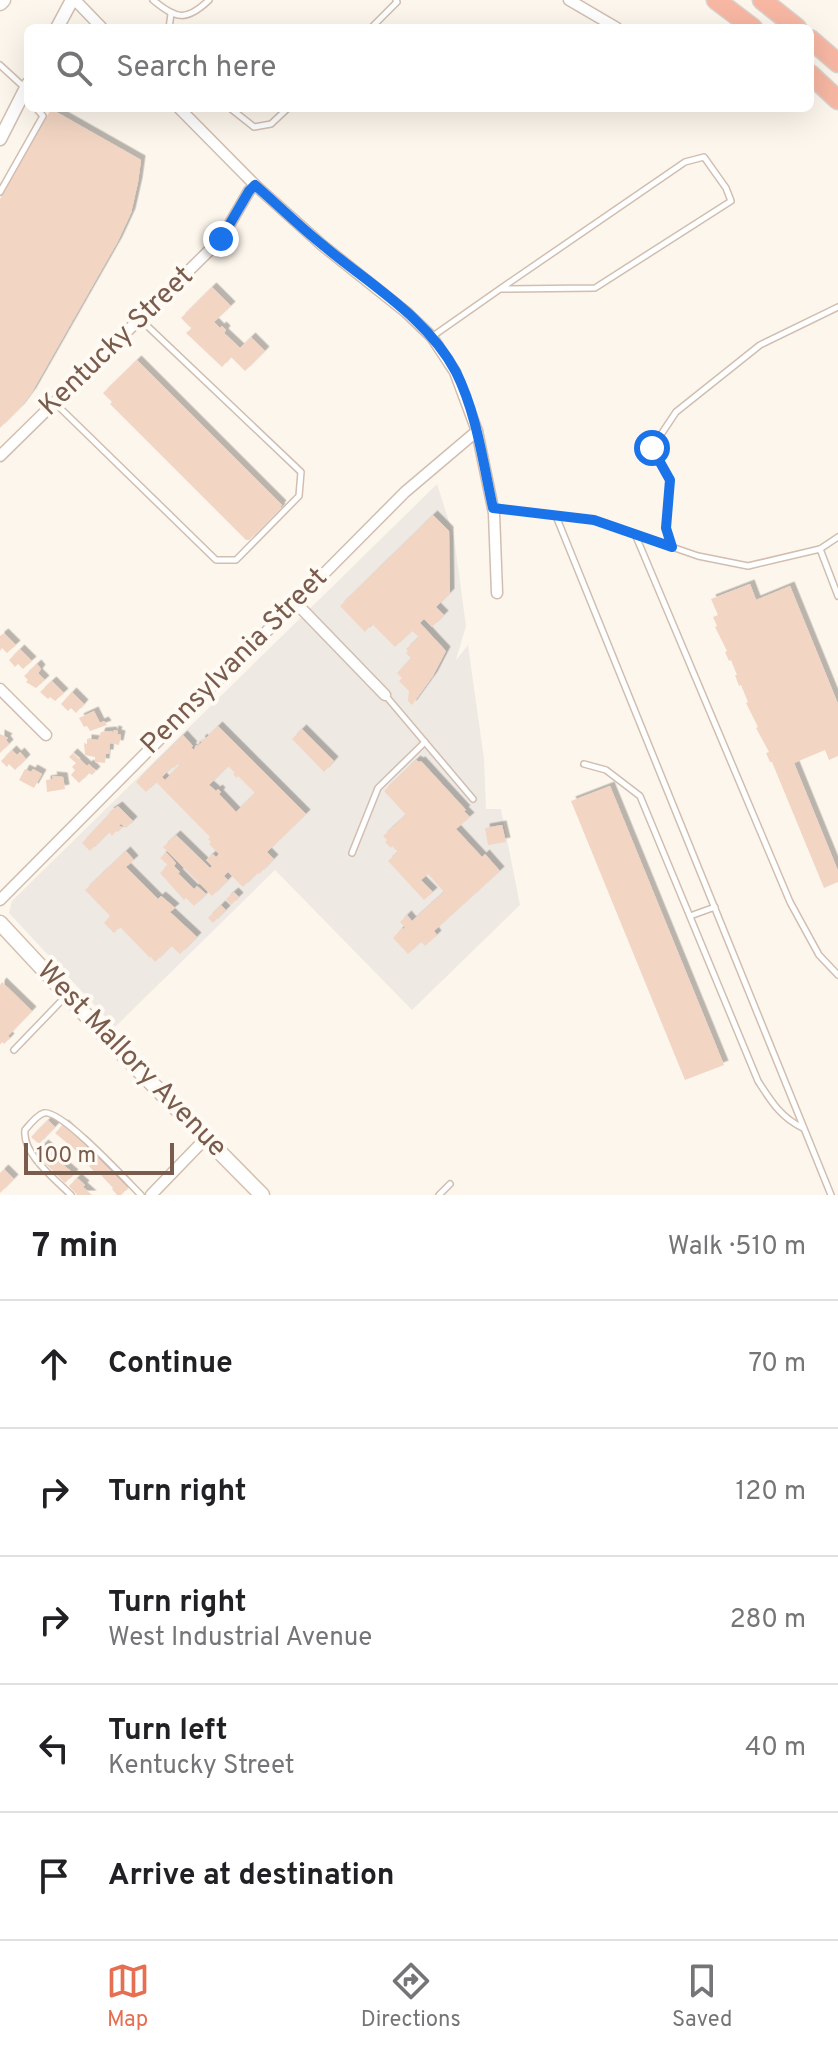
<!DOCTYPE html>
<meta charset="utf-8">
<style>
:root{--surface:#fff;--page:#f2f2f2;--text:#202124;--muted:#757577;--line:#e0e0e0;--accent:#e76f51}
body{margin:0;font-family:Overpass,sans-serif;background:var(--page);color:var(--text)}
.scale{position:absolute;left:24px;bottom:20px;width:150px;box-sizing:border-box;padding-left:8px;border:4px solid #7a5c4d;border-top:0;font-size:22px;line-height:28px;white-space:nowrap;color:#7a5c4d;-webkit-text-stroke:6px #fffaf3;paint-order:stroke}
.stop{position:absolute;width:24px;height:24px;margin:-18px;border:6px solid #1a73e8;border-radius:50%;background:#fff}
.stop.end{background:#1a73e8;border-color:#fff;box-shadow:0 2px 8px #0008}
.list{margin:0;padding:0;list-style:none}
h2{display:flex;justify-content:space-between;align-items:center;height:104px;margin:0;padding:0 32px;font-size:34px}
h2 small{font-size:26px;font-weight:400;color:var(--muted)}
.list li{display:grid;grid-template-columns:52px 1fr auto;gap:24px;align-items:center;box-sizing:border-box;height:128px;padding:0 32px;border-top:2px solid var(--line)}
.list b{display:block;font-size:30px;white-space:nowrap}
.list p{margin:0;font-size:26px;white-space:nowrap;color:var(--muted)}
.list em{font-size:26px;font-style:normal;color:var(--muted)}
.icon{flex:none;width:44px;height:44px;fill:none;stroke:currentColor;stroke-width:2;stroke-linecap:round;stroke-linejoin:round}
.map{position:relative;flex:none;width:838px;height:1195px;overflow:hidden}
.search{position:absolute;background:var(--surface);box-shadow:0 8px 32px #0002;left:24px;right:24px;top:24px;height:88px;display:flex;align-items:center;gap:20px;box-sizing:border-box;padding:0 28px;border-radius:12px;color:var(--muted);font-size:30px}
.sheet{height:744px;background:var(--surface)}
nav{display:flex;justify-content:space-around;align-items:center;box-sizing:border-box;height:112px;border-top:2px solid var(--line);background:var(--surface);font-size:22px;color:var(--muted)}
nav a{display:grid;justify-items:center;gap:4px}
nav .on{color:var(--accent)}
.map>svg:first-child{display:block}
.industrial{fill:#efe9e4}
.building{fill:#f3d5c3;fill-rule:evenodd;filter:url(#shadow)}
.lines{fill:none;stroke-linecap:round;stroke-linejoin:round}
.service-casing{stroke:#d1beb0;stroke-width:8}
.minor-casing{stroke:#d1beb0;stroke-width:13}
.tertiary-casing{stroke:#d1beb0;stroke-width:15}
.secondary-casing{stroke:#d6c0b0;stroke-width:17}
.motorway-casing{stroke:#dad1cd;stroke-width:21}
.service{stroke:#fff;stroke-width:5}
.minor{stroke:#fff;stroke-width:10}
.tertiary{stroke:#fff;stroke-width:12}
.secondary{stroke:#fff;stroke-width:14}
.motorway{stroke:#f7b7a3;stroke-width:18}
.route{stroke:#1a73e8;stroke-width:10}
.labels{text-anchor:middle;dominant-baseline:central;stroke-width:8;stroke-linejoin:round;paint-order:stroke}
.street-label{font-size:28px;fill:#7a5c4d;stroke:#fffaf3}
</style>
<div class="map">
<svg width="838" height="1195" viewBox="0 0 838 1195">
<defs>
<filter id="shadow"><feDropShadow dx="4.5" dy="-4.5" stdDeviation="0" flood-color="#0004"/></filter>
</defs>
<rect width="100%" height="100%" fill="#fdf6ec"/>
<path class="industrial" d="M437 484 454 537 466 626 456 660 468 645 484 759 486 809H501L520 905 412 1010 275 870 115 1027 9 913 12 901Z"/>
<g class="building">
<path d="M51 109 141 160 138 182 131 213 118 241 32 392 20 408 0 428V199Z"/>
<path d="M212 287 231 306 214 322 220 328 222 326 226 330 224 333 240 348 251 337 265 351 245 371 231 357 222 367 186 333 193 327H190L181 318Z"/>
<path d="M137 360 282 505 280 507 281 508 249 540H246L110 404 112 402 103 393Z"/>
<path d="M433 515 449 531 450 593 436 607 444 615 432 627 424 619 420 623 446 651 433 676 412 705 408 701 409 691 399 681 402 678 397 673 411 658 406 653 408 651 406 649 419 637 412 631 395 647 372 624 365 632 340 606Z"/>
<path d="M750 584 756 600 790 586 838 704V756L829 760 825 750 794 763 838 871V882L824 888 772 762H770L766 753 769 752 756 728 758 727 746 703 748 702 741 685 739 686 735 675H737L731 660 729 661 725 652 727 651 715 627 717 626 713 617 718 615 711 599Z"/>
<path d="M4 633 16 645 7 653 2 648 0 651V636Z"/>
<path d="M20 649 32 661 23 669 18 664 15 667 9 660Z"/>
<path d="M37 664 41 669 38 673 45 680 36 688 26 682 28 680 24 676Z"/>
<path d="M52 681 64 693 55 701 50 697 48 699 40 692Z"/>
<path d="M72 692 84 704 76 713 71 708 68 711 61 704Z"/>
<path d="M94 711 100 723 104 721 107 725 90 731 87 726 84 727 79 718Z"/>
<path d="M218 726 306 814 267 852 274 859 259 874 257 873 243 887 228 872 224 876 228 880 212 896 163 847 176 835 210 868 212 866 206 860 213 854 216 857 219 854 209 844 211 842 208 839 210 837 156 782 146 792 136 782 183 735 193 746 191 747 194 750 196 745 198 746 202 742 200 741 203 738 204 740ZM178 764 179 766 165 780 162 777 172 767 174 768ZM228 766 235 773 233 774 237 778 238 776 255 793 236 812 219 794 221 792 218 789 216 791 209 785Z"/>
<path d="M302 729 334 761 324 772 292 739Z"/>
<path d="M114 730 118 731 117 734 121 735 119 745 110 743 109 754H106L105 763 95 762V757L85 755 84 743 87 744V739L98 740 101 732 112 731 113 734Z"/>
<path d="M0 734 8 738 6 740 9 744 0 753Z"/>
<path d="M12 750 17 755 20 752 26 759 15 770 9 764 7 767 1 761Z"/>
<path d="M73 753 87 766 89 764 96 771 92 775 89 773 79 783 71 775 75 770 72 767 76 763 69 757Z"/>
<path d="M416 760 419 762 421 761 466 810 464 811 470 817 456 829 482 857 485 854 500 871 434 931 437 935 425 946 421 942 408 954 393 938 402 928 403 929 405 927 400 922 407 915 412 921 444 892 428 874 421 880 433 892 424 900 388 861 398 852 392 846 391 848 385 842 387 840 383 836 406 815 384 791Z"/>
<path d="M25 769 31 772 33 769 42 774 34 788 19 780Z"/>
<path d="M52 776 63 777 65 789 47 792 46 780 53 779Z"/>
<path d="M610 786 724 1065 685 1080 571 801Z"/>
<path d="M118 806 133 821 126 828 121 824 119 825 122 828 118 832 117 830 112 836 109 832 90 851 82 843 110 813 109 812Z"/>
<path d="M502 825 506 842 488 845 485 828Z"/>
<path d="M126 851 134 860 126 867 158 899 161 896 166 900 175 908 170 912 197 937 180 954 171 946 155 962 151 957 150 958 120 927 114 933 104 923 110 916 85 890Z"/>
<path d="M166 852 176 863 174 866 180 872 178 873 194 889 197 886 206 894 194 906 186 898 184 900 160 873 168 865 160 858Z"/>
<path d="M234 892 239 897 231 905 226 899Z"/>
<path d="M221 905 226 910 213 923 208 918Z"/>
<path d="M2 982 32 1011 8 1036 10 1038 4 1044 2 1042 0 1045V985Z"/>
<path d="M48 1120 55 1127 39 1144 31 1137Z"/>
<path d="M64 1124 94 1154 85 1163 78 1155 79 1153 55 1133Z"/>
<path d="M44 1144 52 1151 51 1154 74 1174 65 1183 35 1153Z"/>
<path d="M98 1158 128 1188 121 1195H117L112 1189 113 1188 101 1175 98 1172 96 1174 89 1166Z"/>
<path d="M4 1169 14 1179 0 1193V1173Z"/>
<path d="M77 1178 85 1185 83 1187 92 1195H77L69 1186Z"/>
</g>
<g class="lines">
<g class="service-casing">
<g id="service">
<path d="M153 0C176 19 186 22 209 0"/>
<path d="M169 28 171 14"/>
<path d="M371 28 397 2 396 0"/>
<path d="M0 65 25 88"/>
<path d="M230 108 254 127 271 124 288 108"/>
<path d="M0 192 43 116 36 108"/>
<path d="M433 336 500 289 595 288 731 201 726 188 704 157 685 162 500 289"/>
<path d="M55 403 216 560H236L299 496 301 472 141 320"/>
<path d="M494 508 594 520 698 556 748 566 820 549 838 596"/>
<path d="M556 516 831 1195"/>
<path d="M635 534 790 902 819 955 838 975"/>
<path d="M671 546 666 528 670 480 652 448 676 412 760 345 838 307"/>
<path d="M820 549 838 537"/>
<path d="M386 696 473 799"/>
<path d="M584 764 606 770 640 796 758 1081C771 1101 781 1118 803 1128"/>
<path d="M352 853 378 788 425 742"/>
<path d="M690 916 715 907"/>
<path d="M14 1050 66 996"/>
<path d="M71 1195C55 1179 22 1154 25 1130 30 1124 37 1115 44 1113 61 1109 126 1180 141 1195"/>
<path d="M439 1195 450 1184"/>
</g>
</g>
<g class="minor-casing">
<g id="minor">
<path d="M75 0 102 28"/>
<path d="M569 0 617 28"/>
<path d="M179 108 255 185 322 245 406 312 432 337 455 372 477 431 494 513 497 593"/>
<path d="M0 456 221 239 249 191 255 185"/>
<path d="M295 602 385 695"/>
<path d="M0 689 46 735"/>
<path d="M0 900 405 492 477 431"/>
<path d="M151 1195 206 1138"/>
</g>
</g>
<g class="tertiary-casing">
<g id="tertiary">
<path d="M57 28 72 0"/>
<path d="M0 139 28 84"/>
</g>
</g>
<g class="secondary-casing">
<g id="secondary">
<path d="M0 3 3 0"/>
<path d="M0 923 108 1039 262 1195"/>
</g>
</g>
<g class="motorway-casing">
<g id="motorway">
<path d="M716 0 753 28"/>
<path d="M762 0 797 28"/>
<path d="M810 39 838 63"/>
<path d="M810 74 838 100"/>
</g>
</g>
<use href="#service" class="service"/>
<use href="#minor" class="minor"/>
<use href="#tertiary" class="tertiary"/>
<use href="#secondary" class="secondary"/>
<use href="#motorway" class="motorway"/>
</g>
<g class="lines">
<path class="route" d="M221 239 249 191 255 185C278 205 300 227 324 246 369 284 428 318 456 372 477 414 483 463 493 508L594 520 672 547 666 528 670 480 652 448"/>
</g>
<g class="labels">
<g class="street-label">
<text transform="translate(117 342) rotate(-44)">Kentucky Street</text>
<text transform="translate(235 662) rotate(-45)">Pennsylvania Street</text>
<text transform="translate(131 1060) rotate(46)">West Mallory Avenue</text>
</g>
</g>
</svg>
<div class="scale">100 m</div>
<div class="stop" style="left:652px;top:448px"></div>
<div class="stop end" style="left:221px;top:239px"></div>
<div class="search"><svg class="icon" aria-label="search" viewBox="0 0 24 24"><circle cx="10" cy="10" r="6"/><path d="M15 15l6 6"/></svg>Search here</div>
</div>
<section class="sheet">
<h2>7 min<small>Walk · 510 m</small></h2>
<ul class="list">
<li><svg class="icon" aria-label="ahead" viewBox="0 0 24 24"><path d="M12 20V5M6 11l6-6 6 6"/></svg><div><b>Continue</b></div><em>70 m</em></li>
<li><svg class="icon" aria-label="right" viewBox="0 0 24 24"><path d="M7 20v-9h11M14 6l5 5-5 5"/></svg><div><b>Turn right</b></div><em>120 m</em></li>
<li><svg class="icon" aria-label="right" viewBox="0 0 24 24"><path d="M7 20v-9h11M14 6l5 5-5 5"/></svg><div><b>Turn right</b><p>West Industrial Avenue</p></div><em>280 m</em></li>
<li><svg class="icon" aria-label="left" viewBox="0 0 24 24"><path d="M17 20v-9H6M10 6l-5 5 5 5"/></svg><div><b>Turn left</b><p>Kentucky Street</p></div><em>40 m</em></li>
<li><svg class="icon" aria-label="arrive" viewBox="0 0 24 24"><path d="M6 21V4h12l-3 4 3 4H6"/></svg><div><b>Arrive at destination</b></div></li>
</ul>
</section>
<nav>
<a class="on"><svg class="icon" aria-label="map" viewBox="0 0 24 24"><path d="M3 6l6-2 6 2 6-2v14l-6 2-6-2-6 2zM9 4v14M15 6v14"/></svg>Map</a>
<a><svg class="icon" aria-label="directions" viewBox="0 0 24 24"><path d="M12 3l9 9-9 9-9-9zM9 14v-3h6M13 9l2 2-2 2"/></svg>Directions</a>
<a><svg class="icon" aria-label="saved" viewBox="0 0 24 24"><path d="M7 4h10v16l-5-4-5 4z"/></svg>Saved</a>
</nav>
